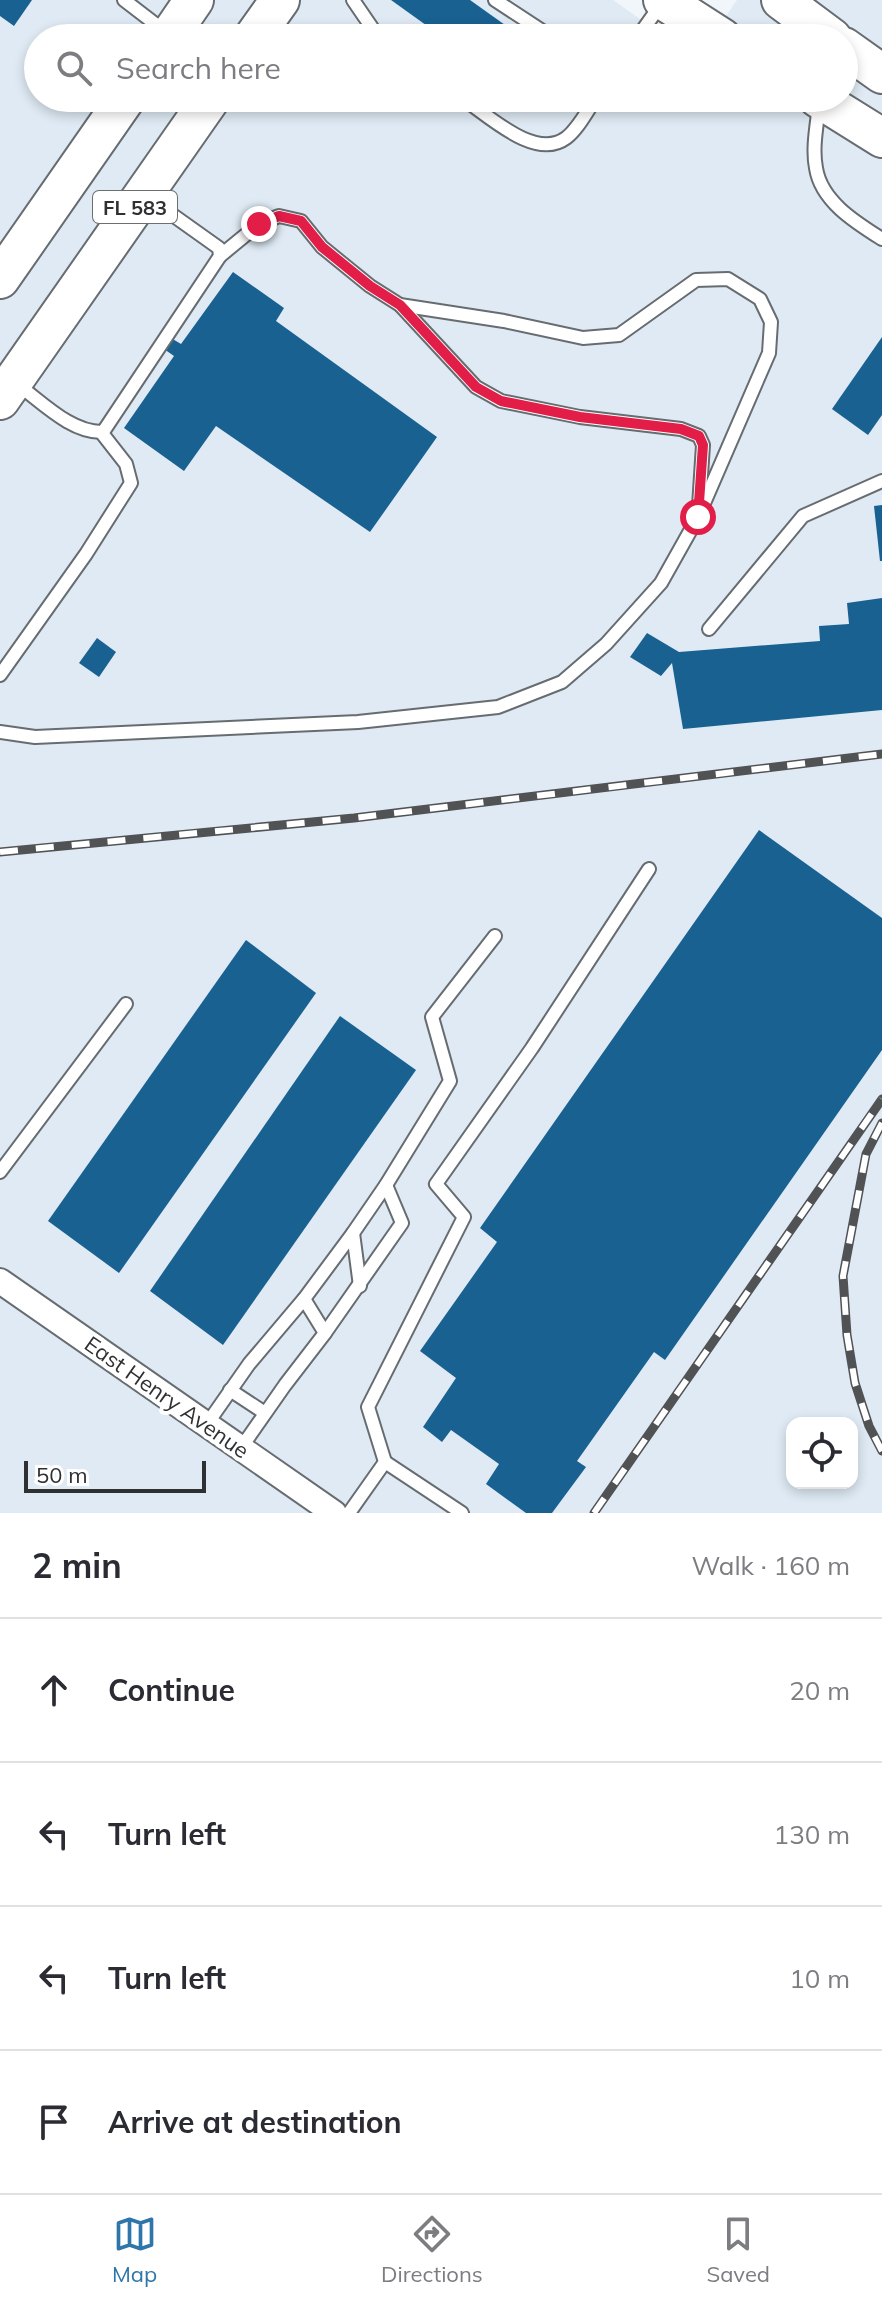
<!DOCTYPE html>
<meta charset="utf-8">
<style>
:root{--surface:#fff;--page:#f2f2f3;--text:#2b2b33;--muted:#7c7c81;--line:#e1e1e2;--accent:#2e76aa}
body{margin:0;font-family:Mulish,sans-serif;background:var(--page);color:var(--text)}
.controls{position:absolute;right:24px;bottom:24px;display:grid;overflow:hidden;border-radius:16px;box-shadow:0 4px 12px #0003}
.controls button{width:72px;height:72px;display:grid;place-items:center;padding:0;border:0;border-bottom:2px solid var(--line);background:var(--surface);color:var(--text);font:40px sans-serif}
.scale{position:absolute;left:24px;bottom:20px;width:182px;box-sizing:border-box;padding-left:8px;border:4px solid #2f3032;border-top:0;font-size:22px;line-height:28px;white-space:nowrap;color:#2f3032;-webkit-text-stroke:6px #fff;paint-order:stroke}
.stop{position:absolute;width:24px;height:24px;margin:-18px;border:6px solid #e11d48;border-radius:50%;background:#fff}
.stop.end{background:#e11d48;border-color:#fff;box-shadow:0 2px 8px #0008}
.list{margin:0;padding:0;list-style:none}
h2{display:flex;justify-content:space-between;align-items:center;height:104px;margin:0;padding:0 32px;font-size:34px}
h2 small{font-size:26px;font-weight:400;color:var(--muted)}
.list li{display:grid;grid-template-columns:52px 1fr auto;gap:24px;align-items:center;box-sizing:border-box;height:144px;padding:0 32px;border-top:2px solid var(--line)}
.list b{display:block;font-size:30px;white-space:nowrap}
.list em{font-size:26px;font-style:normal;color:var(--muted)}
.icon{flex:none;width:44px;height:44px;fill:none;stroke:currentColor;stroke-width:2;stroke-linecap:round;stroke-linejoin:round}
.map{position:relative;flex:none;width:882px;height:1513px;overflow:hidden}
.search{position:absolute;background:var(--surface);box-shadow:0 4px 12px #0003;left:24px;right:24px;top:24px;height:88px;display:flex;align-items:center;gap:20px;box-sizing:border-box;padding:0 28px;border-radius:44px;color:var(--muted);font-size:30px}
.sheet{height:680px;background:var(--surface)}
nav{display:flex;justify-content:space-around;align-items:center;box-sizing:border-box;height:112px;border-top:2px solid var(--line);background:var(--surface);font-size:22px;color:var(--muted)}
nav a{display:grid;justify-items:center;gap:4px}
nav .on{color:var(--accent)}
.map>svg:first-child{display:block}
.built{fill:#dfeaf4;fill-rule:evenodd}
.building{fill:#196191}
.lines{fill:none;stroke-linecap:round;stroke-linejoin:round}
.lane-casing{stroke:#676c70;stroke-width:16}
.street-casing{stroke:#676c70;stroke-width:28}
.primary-casing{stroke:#676c70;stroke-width:42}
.lane{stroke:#fff;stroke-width:12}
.street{stroke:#fff;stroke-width:24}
.primary{stroke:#fff;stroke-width:38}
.rail-casing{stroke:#505254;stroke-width:9}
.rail{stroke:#fff;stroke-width:6;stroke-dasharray:18;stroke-linecap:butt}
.route{stroke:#e11d48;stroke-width:10}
.labels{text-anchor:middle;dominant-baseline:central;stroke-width:8;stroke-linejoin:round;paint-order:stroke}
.shield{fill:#fff;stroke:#6d6e70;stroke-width:2}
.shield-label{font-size:20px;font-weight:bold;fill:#2f3032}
.street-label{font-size:22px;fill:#2f3032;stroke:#fff}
</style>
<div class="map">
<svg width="882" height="1513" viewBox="0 0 882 1513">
<rect width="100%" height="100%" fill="#f0f6fa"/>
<path class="built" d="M0 0H613L667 38H38V98H844V38H711L737 0H882V1513H0ZM792 1423H852V1483H792Z"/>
<g class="building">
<path d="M0 0H32L14 26 0 16Z"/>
<path d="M391 0H470L515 32 510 38H444Z"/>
<path d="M233 272 284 308 276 321 437 437 370 532 216 426 184 471 124 428 174 356 164 349 171 338 181 344Z"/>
<path d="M882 337V415L868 435 832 409Z"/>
<path d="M882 505V561H880L874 506Z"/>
<path d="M882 598V710L683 729 672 663 661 676 630 657 647 633 679 652 820 641 819 626 849 624 847 603Z"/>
<path d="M97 638 116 652 99 677 79 663Z"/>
<path d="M759 830 882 918V1050L665 1360 654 1352 577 1461 586 1467 552 1513H526L486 1484 499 1464 451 1430 442 1442 423 1427 456 1378 420 1351 497 1242 480 1228Z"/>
<path d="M246 940 316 993 119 1273 48 1221Z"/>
<path d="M340 1016 416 1070 223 1345 150 1291Z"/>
</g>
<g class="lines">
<g class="lane-casing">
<g id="lane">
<path d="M124 0 167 33"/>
<path d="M353 0 379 38"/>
<path d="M495 0 553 38"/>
<path d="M637 38 662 3"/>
<path d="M462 98C488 115 535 161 566 138 578 129 587 111 596 98"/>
<path d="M819 105C817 125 812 148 816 168 821 201 855 222 882 239"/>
<path d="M220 256 259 224 279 216 301 221 322 247 370 286 400 305 476 387 501 401 580 417 681 429 699 436 703 445 699 506"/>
<path d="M17 384C42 402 71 433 103 432L220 256 219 248 146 196"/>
<path d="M709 629 803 516 882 481"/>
<path d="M0 675 86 554 131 483 126 464 101 432"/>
<path d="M0 732 35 737 358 722 498 707 562 682 606 644 661 583 698 517 769 353 771 322 760 299 728 279 696 280 619 335 583 338 504 321 400 305"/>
<path d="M0 1172 126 1004"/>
<path d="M353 1233 360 1286"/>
<path d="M325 1333 402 1223 386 1185"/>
<path d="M230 1390 265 1413"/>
<path d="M207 1424 249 1364 304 1299 353 1233 386 1185 450 1081 432 1017 495 936"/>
<path d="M241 1448 285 1385 325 1333 304 1299"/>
<path d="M385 1462 368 1407 464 1217 436 1184 532 1048 649 869"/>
<path d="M349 1513 385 1462 462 1513"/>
</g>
</g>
<g class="street-casing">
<path id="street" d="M0 1281 334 1513"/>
</g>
<g class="primary-casing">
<g id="primary">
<path d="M663 0 722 38"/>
<path d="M781 0 832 38"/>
<path d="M168 38 194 0"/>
<path d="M253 38 280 0"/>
<path d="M844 47 882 74"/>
<path d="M818 98 882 138"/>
<path d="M0 279 126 98"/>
<path d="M0 400 211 98"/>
</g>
</g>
<use href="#lane" class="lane"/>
<use href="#street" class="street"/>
<use href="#primary" class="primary"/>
<g class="rail-casing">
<g id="rail">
<path d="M0 852 354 818 882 754"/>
<path d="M882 1123 866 1154 843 1276 847 1335 855 1383 869 1426 882 1451"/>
<path d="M594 1513 882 1099"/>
</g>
</g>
<use href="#rail" class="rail"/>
</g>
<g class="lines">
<path class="route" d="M259 224 279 216 301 221 322 247 370 286 400 305 476 387 501 401 580 417 681 429 699 436 703 445 698 517"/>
</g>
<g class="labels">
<rect class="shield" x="93" y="191" width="84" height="32" rx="6"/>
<g class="shield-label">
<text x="135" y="207">FL 583</text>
</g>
<g class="street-label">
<text transform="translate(167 1397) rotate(35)">East Henry Avenue</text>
</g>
</g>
</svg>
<div class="controls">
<button><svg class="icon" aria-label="locate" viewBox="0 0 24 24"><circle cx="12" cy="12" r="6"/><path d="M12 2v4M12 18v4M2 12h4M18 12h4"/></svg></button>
</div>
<div class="scale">50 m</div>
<div class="stop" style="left:698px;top:517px"></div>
<div class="stop end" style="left:259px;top:224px"></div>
<div class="search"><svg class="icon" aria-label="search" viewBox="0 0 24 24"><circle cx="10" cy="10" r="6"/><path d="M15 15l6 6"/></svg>Search here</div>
</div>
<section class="sheet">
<h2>2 min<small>Walk · 160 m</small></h2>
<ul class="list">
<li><svg class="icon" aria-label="ahead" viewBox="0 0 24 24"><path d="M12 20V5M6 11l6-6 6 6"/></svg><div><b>Continue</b></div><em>20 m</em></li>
<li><svg class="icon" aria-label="left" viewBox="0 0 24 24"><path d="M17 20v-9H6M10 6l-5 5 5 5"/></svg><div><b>Turn left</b></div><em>130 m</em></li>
<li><svg class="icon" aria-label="left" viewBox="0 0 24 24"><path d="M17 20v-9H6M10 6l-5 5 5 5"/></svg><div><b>Turn left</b></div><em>10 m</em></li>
<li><svg class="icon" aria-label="arrive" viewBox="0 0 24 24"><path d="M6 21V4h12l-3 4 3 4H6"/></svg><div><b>Arrive at destination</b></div></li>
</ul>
</section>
<nav>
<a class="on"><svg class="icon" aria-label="map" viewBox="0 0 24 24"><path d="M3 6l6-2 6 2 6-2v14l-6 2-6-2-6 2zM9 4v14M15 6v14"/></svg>Map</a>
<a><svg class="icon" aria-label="directions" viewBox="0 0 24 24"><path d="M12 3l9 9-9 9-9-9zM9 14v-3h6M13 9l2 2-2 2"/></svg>Directions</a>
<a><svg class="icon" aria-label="saved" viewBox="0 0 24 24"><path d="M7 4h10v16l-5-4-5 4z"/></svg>Saved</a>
</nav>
